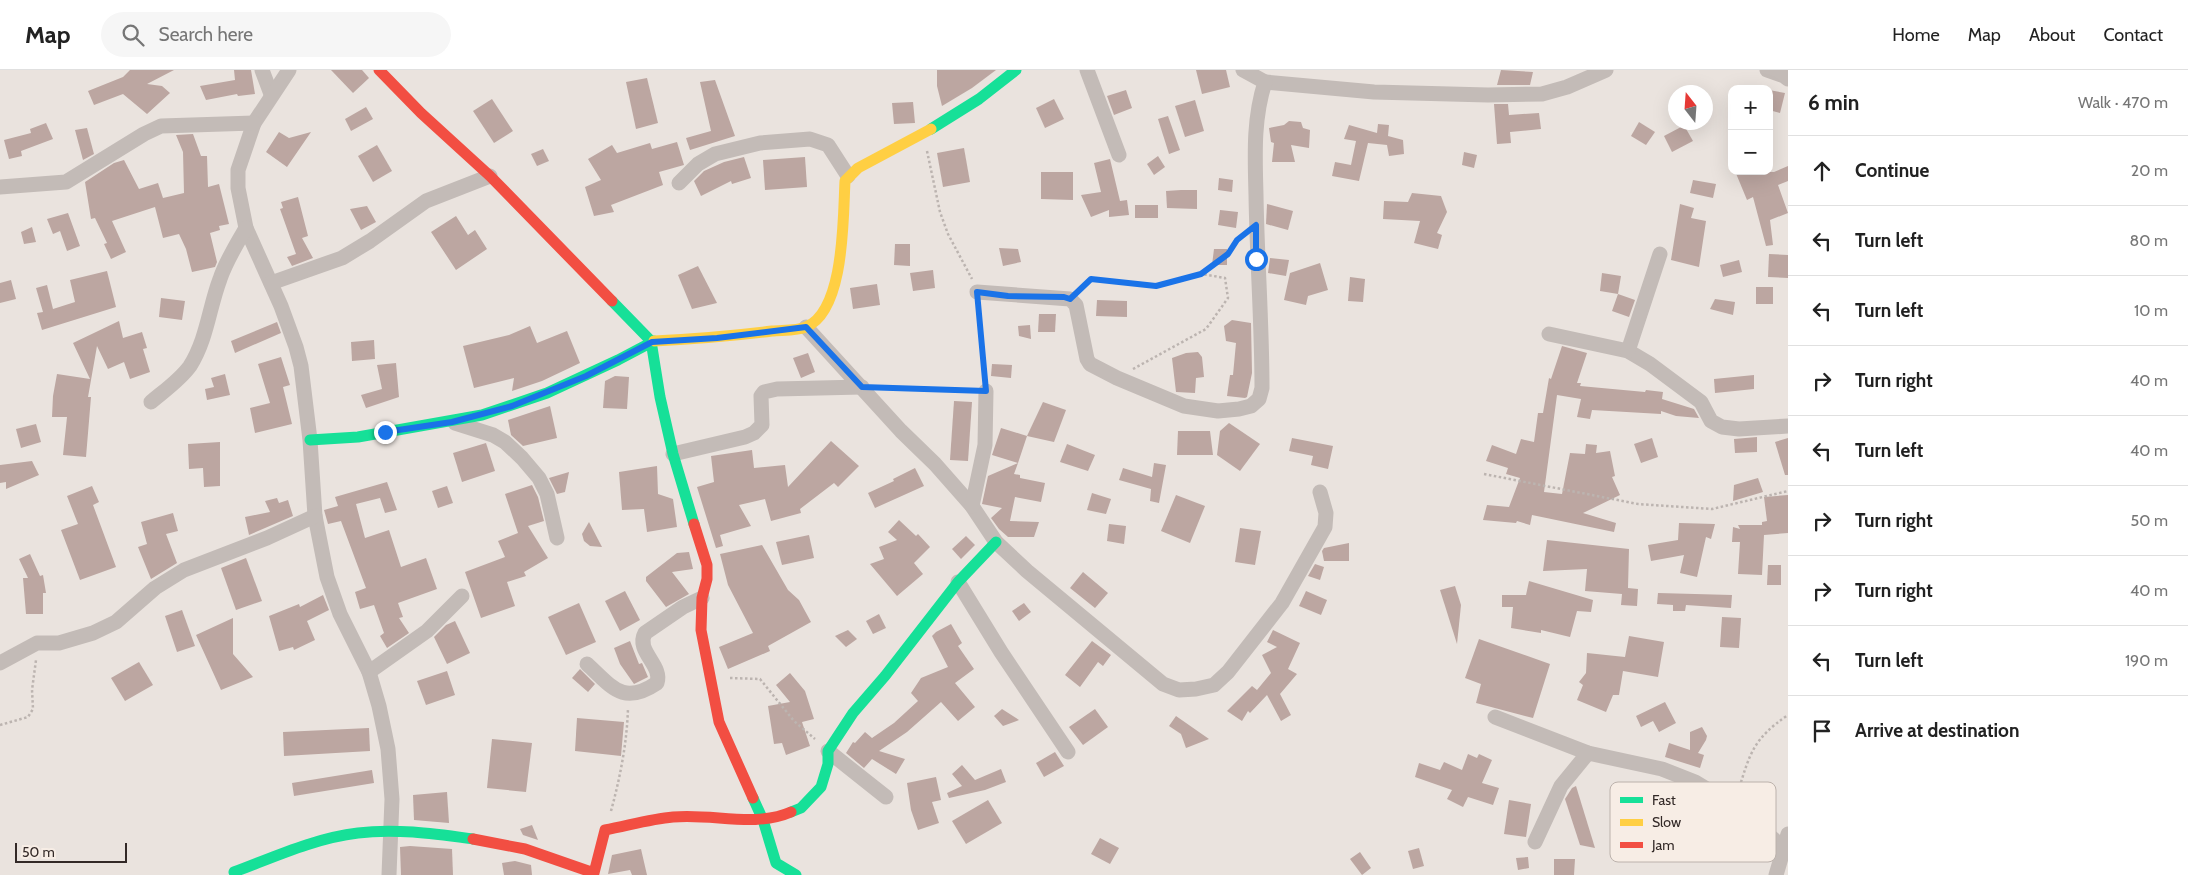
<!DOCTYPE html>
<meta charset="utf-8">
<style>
:root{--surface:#fff;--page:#f6f6f6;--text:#222;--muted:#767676;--line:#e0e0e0}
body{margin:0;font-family:Cabin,sans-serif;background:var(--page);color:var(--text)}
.controls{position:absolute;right:15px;top:15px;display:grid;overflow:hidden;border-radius:10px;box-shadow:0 5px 20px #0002}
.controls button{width:45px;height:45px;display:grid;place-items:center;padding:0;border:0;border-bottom:1px solid var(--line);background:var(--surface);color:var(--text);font:25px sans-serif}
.compass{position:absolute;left:1668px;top:15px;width:45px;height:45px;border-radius:50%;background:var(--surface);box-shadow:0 5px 20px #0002;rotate:343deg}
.scale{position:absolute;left:15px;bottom:12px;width:112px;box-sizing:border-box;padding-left:5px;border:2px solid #332927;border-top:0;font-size:14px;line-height:18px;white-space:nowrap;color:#332927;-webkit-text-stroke:4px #f7ede5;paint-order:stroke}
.stop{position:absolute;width:15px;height:15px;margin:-11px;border:4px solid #1a73e8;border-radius:50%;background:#fff}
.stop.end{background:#1a73e8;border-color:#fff;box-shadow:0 1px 5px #0008}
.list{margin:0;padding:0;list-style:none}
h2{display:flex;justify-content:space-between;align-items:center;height:65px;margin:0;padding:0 20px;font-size:21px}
h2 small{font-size:16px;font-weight:400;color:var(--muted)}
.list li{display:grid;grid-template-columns:32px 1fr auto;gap:15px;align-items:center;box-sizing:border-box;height:70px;padding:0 20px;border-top:1px solid var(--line)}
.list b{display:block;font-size:19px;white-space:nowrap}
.list em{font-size:16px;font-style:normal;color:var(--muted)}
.icon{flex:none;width:28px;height:28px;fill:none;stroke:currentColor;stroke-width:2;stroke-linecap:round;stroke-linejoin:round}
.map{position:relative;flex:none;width:1788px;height:805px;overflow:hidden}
header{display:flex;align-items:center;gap:30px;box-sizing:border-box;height:70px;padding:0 25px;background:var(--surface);border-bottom:1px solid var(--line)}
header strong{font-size:24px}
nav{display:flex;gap:28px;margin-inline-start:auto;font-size:18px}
.search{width:350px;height:45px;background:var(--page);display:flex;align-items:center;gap:12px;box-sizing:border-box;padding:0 18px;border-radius:28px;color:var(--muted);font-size:19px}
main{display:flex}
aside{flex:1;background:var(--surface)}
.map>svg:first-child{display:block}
.building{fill:#bca6a1}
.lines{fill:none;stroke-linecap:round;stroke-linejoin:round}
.path{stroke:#bcb4b0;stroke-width:2.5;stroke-dasharray:2.5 2.5;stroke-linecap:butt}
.street{stroke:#c3bbb7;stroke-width:15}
.fast{stroke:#16e098;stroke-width:11}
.slow{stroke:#ffcf43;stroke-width:11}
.jam{stroke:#f24e42;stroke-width:11}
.route{stroke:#1a73e8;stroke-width:6}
.key{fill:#f7ede5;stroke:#bcb2ac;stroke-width:1}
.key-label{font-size:14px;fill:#332927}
</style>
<header>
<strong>Map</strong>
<div class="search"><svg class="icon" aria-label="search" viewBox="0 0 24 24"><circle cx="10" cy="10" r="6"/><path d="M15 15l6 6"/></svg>Search here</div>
<nav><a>Home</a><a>Map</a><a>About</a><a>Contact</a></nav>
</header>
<main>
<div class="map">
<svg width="1788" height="805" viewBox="0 0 1788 805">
<rect width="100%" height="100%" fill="#eae3de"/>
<g class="building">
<path d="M130 0H174L147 14 162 16 170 23 147 44 123 24 94 35 88 21 123 7Z"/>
<path d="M234 0H251L255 24 238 26 237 24 206 30 200 16 235 10Z"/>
<path d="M331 0H362L369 8 353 23Z"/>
<path d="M937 0H996L972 18 942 36 937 16Z"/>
<path d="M1196 0H1226L1230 17 1202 24Z"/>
<path d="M1501 0 1533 2 1530 15H1497Z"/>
<path d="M647 8 658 53 636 59 626 12Z"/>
<path d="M715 10 735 66 690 80 686 68 711 61 700 12Z"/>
<path d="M1126 20 1132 38 1114 45 1107 26Z"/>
<path d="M1769 20 1785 23 1780 43 1769 40Z"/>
<path d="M492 29 513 61 494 73 473 41Z"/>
<path d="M1054 29 1064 49 1045 58 1036 38Z"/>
<path d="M1195 30 1204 61 1185 67 1175 36Z"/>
<path d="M913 32 915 53 894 54 892 33Z"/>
<path d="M1494 34H1508L1509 45 1539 43 1541 59 1510 62 1511 73 1497 74Z"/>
<path d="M366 37 373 49 351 61 345 49Z"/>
<path d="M1168 46 1180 80 1169 84 1158 49Z"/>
<path d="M1289 51 1301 52 1303 58 1310 60 1309 78 1291 75 1295 92H1272L1274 73 1271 72 1269 58 1284 55Z"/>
<path d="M1639 52 1655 62 1646 75 1631 66Z"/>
<path d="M46 53 53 69 21 81 22 86 9 89 4 70 31 63 30 59Z"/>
<path d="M1378 54 1389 55 1388 66 1403 70 1404 84 1389 86 1387 75 1368 73 1359 111 1332 106 1335 92 1351 95 1356 71 1344 69 1349 55 1377 63Z"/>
<path d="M1681 57H1685L1693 71 1672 82 1664 66Z"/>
<path d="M87 58 94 84 83 90 75 60Z"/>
<path d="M279 62 289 68 311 62 287 97 266 82Z"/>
<path d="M193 64 201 86H207L208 117 219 114 229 154 219 156 220 160 210 163 217 192 215 197 192 202 186 179 179 164 163 168 155 137 112 151 126 182 111 189 104 174 107 173 95 148 91 149 85 112 114 93 124 90 139 119 158 113 163 128 184 123 183 82 176 65Z"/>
<path d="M677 72 684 95 659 102 663 115 611 135 614 142 594 146 585 117 601 110 588 89 612 75 617 83 650 73 652 79Z"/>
<path d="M377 75 392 101 373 112 358 86Z"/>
<path d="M964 78 970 112 943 117 937 83Z"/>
<path d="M543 79 549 91 537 96 531 84Z"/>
<path d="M1464 82 1477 85 1474 98 1462 95Z"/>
<path d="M1158 86 1165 97 1154 105 1147 94Z"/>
<path d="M744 87 751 108 732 114 731 111 701 126 694 111 704 101 724 92Z"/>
<path d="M805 87 807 117 765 120 763 90Z"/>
<path d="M1110 89 1120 131 1127 130 1129 145 1109 147V140L1091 147 1081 125 1101 122 1094 93Z"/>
<path d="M1788 96V111L1778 115 1788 143 1770 150 1773 175 1766 176 1753 127 1747 130 1735 101 1774 102Z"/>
<path d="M1041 102H1073V130L1041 129Z"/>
<path d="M1219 108 1233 110 1232 122 1218 120Z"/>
<path d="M1693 110 1716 114 1713 128 1690 123Z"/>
<path d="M1181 120H1197V139L1167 138 1166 121Z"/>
<path d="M1412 123 1441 126 1447 142 1437 163 1442 165 1438 179 1414 173 1420 151 1383 149 1384 131 1408 132Z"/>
<path d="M298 127 308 166 302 168 313 188 292 196 287 187 296 184 280 139 283 138 281 132Z"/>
<path d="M1267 134 1293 141 1288 160 1266 154Z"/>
<path d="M1680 134 1694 138 1691 148 1706 151 1699 197 1671 190Z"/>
<rect x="1135" y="135" width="23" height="13"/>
<path d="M367 136 376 152 361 160 350 139Z"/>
<path d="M1220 140 1238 142 1236 158 1218 155Z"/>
<path d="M68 143 80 176 67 181 60 161 53 164 47 149Z"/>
<path d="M456 146 468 165 475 160 487 179 456 200 431 162Z"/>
<path d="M32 157 36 172 24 174 21 162Z"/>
<path d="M895 174H910V196L894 195Z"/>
<path d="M999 178 1018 179 1021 192 1003 196Z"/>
<path d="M1214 179H1227V195H1212Z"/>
<path d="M1769 184 1788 185V208L1768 207Z"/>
<path d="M1270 188 1289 190 1286 206 1268 203Z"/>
<path d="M1739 190 1742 202 1723 207 1720 195Z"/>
<path d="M1320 193 1328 220 1308 226 1306 235 1284 230 1290 203Z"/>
<path d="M698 196 717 233 692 239 678 205Z"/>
<path d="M933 200 935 218 913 221 910 203Z"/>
<path d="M107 201 116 237 42 260 37 243 43 242 36 218 47 215 53 239 75 232 70 210Z"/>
<path d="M1602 203 1621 206 1618 224 1635 230 1629 247 1612 241 1618 224 1600 221Z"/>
<path d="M1350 207 1365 209 1363 232 1348 231Z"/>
<path d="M11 210 16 229 0 233V213Z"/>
<path d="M877 214 880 235 853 239 850 218Z"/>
<rect x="1756" y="217" width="17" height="17"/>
<path d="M161 228 185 231 182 250 159 247Z"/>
<path d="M1715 229 1735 232 1733 245 1710 239Z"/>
<path d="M1097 230 1127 231V247L1096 246Z"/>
<path d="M1039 244H1056L1055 262H1038Z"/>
<path d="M1232 250 1251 253 1252 303 1247 327 1245 328 1227 326 1230 305H1233L1236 273 1226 271 1224 256Z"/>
<path d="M119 251 123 268 142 262 147 278 143 279 150 302 130 309 124 292 108 299 97 276 88 327H91L86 387 63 385 67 347H52L53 326 57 304 90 309 73 273Z"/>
<path d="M277 252 281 263 235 283 231 271Z"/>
<path d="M1030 255 1031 269 1019 266 1018 256Z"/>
<path d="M530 256 537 273 567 261 580 293 542 311 512 321 514 308 474 318 463 276 509 265Z"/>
<path d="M374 270 375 289 352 291 351 272Z"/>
<path d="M1562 276 1587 283 1577 313H1581L1580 316 1645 322 1646 320 1663 322 1662 329 1694 339 1699 348 1676 346 1661 341V344L1592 340 1590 349 1577 347 1581 329 1557 325 1544 422 1562 424 1570 383 1585 384 1586 374 1597 375 1596 383 1610 381 1615 406 1612 407 1620 425 1583 443 1616 453 1614 462 1532 445 1530 455 1517 451 1516 453 1483 450 1487 435 1509 437 1520 408 1506 404 1508 398 1486 391 1492 375 1516 384 1521 369 1534 372 1538 343H1543L1549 308 1551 309Z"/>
<path d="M1198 282 1202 287 1204 307 1196 308 1195 323 1176 322 1172 288 1186 283Z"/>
<path d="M808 283 815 302 801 308 793 288Z"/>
<path d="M281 287 290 315 283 317 292 354 255 363 250 338 270 333 258 294Z"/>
<path d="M396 293 399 327 366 338 361 325 382 319 377 295Z"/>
<path d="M992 294 1012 295 1011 308 991 306Z"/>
<path d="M225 304 230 325 207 330 205 319 214 317 211 308Z"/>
<path d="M1754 305V319L1715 323 1714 309Z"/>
<path d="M615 306 629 307 627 339 603 338 605 311Z"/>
<path d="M954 331 972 332 968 391 950 390Z"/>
<path d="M1043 332 1066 340 1054 372 1027 366Z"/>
<path d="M550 336 557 368 523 376 511 365 508 350Z"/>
<path d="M1229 353 1260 374 1240 401 1217 385 1220 361Z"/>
<path d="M36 354 41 372 21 378 16 359Z"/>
<path d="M1001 358 1027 366 1018 393 992 385Z"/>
<path d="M1178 361H1210L1213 385H1177Z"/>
<path d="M1757 367V382L1735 383 1734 369Z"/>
<path d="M1292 368 1333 376 1328 399 1311 395 1313 386 1289 381Z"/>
<path d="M1652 368 1658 387 1641 393 1634 374Z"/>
<path d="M1788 368V405H1785L1775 372Z"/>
<path d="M831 371 859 396 838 417 834 413 800 439 801 443 771 451 765 429 739 435 751 456 720 465 723 476 716 478 697 417 714 412 711 386 752 380 754 398 785 395 788 417Z"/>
<path d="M220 372V416L204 417 203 398 189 399 188 374Z"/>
<path d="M486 373 495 401 462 412 453 383Z"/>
<path d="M1067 374 1095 385 1088 401 1060 392Z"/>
<path d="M32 391 39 405 6 419V412L0 413V395Z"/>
<path d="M1018 393 1014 404 1020 405V408L1045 413 1041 432 1015 427 1010 451 1039 452 1034 467H1008L999 459 991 448 1002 438 982 434 988 406Z"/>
<path d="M1154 393 1166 395 1159 433 1150 431 1151 419 1119 410 1123 398 1152 407Z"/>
<path d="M657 396 658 424 673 429 677 457 647 462 644 439 622 440 619 402Z"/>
<path d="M915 398 924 416 875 438 868 423 894 411 893 409Z"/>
<path d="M569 402 565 422 557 424 549 408Z"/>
<path d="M1758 408 1763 422 1733 431 1734 415Z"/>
<path d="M387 412 397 440 385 443 380 428 356 434 365 468 389 460 401 497 426 488 437 519 398 533 403 547 399 548 409 563 387 578 380 566 384 563 374 535 360 539 355 522 366 518 341 451 328 454 324 440 338 436 335 427Z"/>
<path d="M532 415 538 427 544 451 528 456 548 488 524 502 526 506 507 512 515 536 481 548 465 502 505 487 498 471 518 463 505 424Z"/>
<path d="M92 416 99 432 93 435 116 497 80 510 61 460 78 454 67 426Z"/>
<path d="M447 416 453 433 438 438 432 421Z"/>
<path d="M1092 423 1111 429 1106 444 1087 440Z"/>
<path d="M1176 425 1205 436 1190 473 1161 461Z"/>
<path d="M1788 425V463L1764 465 1762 505 1738 504 1740 472H1732L1733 457 1740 459 1738 455H1762V452L1767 451 1764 427Z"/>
<path d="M277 428 279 433 288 430 293 446 249 465 245 447 270 442 265 431Z"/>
<path d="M173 443 178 461 166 464 177 493 151 509 138 477 147 474 141 452Z"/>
<path d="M899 450 916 466 918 464 930 477 914 493 923 504 897 526 870 494 884 489 879 477 897 470 888 462Z"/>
<path d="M589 452 602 477 590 476 584 471 582 464Z"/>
<path d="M1679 453 1715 454 1711 469 1706 467 1697 507 1680 503 1684 485 1651 491 1648 475 1678 470Z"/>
<path d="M1109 454 1126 456 1124 474 1107 471Z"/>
<path d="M1240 458 1261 461 1255 495 1235 492Z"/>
<path d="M809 465 814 488 782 495 776 472Z"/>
<path d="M966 466 975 475 961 489 952 479Z"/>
<path d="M1547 470 1629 479 1628 518 1638 519 1637 536 1621 535 1622 524 1585 521 1587 499 1543 501Z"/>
<path d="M1349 473V491H1324L1322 481 1324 478Z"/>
<path d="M762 475 788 520 799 530 811 552 768 576 770 581 728 599 719 577 753 563 728 515 720 484Z"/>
<path d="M689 482 693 499 672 502 689 524 666 537 646 511V507L677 483Z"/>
<path d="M30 484 40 506 43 505 46 523H43V544H26L23 508H28L19 489Z"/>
<path d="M246 488 262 531 236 540 221 498Z"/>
<path d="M1315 494 1324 497 1320 510 1308 506Z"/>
<path d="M1768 495H1781V515H1767Z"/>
<path d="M1083 502 1108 523 1095 538 1070 518Z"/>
<path d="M1529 511 1593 530 1591 542 1577 541 1570 567 1541 560V563L1511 558 1513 537H1502V525H1526Z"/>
<path d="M1455 516 1461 535 1457 574 1440 520Z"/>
<path d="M625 521 640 550 620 561 605 531Z"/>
<path d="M1306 521 1327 530 1321 545 1299 536Z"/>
<path d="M1658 523 1732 525 1731 538 1686 535 1685 541H1673V535L1657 534Z"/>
<path d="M323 525 329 540 307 551 315 570 294 580 293 577 279 581 269 546 299 534 300 537Z"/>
<path d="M579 533 596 572 566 585 548 547Z"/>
<path d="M1024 533 1031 542 1019 551 1012 541Z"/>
<path d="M182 540 195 576 177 582 165 546Z"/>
<path d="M879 544 886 558 873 564 866 551Z"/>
<path d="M1722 547 1741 548 1739 578 1720 577Z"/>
<path d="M233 548V584L253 607 221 620 196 565Z"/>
<path d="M455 551 470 583 447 594 434 567 446 555Z"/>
<path d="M951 554 962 573 958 576 974 599 955 613 975 637 958 651 941 632 907 662 879 681 905 689 896 704 872 689 864 698 846 683 853 672 855 673 865 662 872 668 894 653 918 631 911 623 921 608 948 597 932 566 936 562Z"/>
<path d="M848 560 857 569 846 577 835 566Z"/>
<path d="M1273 560 1300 573 1288 599 1297 604 1280 624 1291 645 1281 651 1267 625 1250 643 1248 641 1242 651 1227 641 1252 616 1257 620 1271 603 1262 585 1277 577 1267 572Z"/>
<path d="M1629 566 1664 572 1658 607 1623 601 1619 625H1613L1606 642 1577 630 1583 615 1579 612 1586 603 1587 583 1625 587Z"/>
<path d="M1479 569 1550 594 1533 648 1476 633 1481 614 1465 608Z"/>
<path d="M630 571 639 594 642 593 648 607 634 614 620 594 614 578Z"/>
<path d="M1092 571 1111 585 1103 596 1098 592 1080 617 1065 605Z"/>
<path d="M139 592 153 615 125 631 111 608Z"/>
<path d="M580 599 595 614 588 622 572 608Z"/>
<path d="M447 601 455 625 426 635 417 611Z"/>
<path d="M790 603 805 621 814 649 802 652 810 676 786 685 782 673 774 674 768 636 790 632 776 615Z"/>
<path d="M1665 632 1676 653 1659 662 1653 651 1641 657 1636 646Z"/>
<path d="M1002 639 1019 650 1003 656 994 646Z"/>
<path d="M1095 639 1108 657 1083 675 1069 657Z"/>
<path d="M1176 646 1209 669 1186 678 1181 664 1169 656Z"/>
<path d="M577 648 624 652 621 686 575 681Z"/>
<path d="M1702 657 1707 666 1706 670 1698 683 1704 685 1700 698 1665 687 1669 673 1690 680V662Z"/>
<path d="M369 658 370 681 284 686 283 662Z"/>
<path d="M492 669 532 673 526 722 487 718Z"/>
<path d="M1055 682 1064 696 1044 707 1036 693Z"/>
<path d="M1468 684 1477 688 1479 684 1492 690 1482 713 1499 718 1493 735 1468 727 1463 737 1447 729 1452 720 1415 707 1419 693 1440 700 1444 692 1462 700Z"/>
<path d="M962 695 975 710 1001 699 1006 712 985 720 949 728 947 723 962 716 952 704Z"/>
<path d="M372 700 374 713 294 726 292 713Z"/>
<path d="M936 707 941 730 932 732 939 753 918 760 911 740 907 713Z"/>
<path d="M1576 716 1595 778 1580 775 1565 729 1572 718Z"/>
<path d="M447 722 449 753 414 750 413 725Z"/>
<path d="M988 730 1002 753 966 774 952 751Z"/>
<path d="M1509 730 1531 734 1526 767 1504 764Z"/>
<path d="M532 755 538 770 523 765 520 759Z"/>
<path d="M1100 768 1119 778 1110 794 1091 784Z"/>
<path d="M410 776 452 779 453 805H401L400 777Z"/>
<path d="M1419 778 1424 796 1413 799 1408 781Z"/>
<path d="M641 779 647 805H632L630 800 608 804 612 785Z"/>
<path d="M1360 782 1371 798 1362 805 1350 789Z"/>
<path d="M1528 787 1529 798 1518 800 1516 788Z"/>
<path d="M1554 789H1575L1574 805H1554Z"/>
<path d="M515 791 531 795 532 805H504L502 793Z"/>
</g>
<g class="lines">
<g class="path">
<path d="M927 81 940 142 948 164 972 209"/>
<path d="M1080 220 1091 209 1156 216 1201 204 1229 184 1237 170 1243 165"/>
<path d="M979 236 985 308"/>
<path d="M1133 299 1206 259 1228 228 1225 208 1202 204"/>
<path d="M882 317 971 320"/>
<path d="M1484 404 1638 434 1712 439 1788 421"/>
<path d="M730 608 760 609 794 651 815 669"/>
<path d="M0 655 28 647 33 639 32 620 36 590"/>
<path d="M1738 722C1750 683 1753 669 1788 645"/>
<path d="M611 741C620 708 627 673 628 638"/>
</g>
<g class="street">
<path d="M262 0 271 24"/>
<path d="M289 0 254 53 238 100V118L246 158 281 236 296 277 301 296 310 370 315 446 327 507 340 544 369 602 379 636 388 679 392 729 389 805"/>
<path d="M1087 0 1119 85"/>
<path d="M1767 0 1784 6 1788 9"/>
<path d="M1265 12 1374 22 1488 25 1542 24 1567 17 1606 0"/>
<path d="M679 113 698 94 715 84 760 73 810 69 828 75 848 106"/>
<path d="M0 117 66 112 144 64 161 56 254 53"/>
<path d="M271 213 342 188 370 171 426 131 490 106"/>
<path d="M977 222 1070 229 1076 235 1087 289 1090 294 1117 308 1184 336 1218 341 1239 339 1251 336 1259 329 1262 318C1262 254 1257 189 1256 125 1255 86 1253 49 1265 12L1243 0"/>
<path d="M806 257 901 361 935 394 972 436 996 472 1027 501 1163 614 1179 620 1196 619 1214 615 1228 602 1282 533 1325 457 1326 443 1320 422"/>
<path d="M1549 264 1628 281 1650 294 1701 332 1711 351 1722 357 1739 359 1788 356"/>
<path d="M1628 281 1660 184"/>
<path d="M151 332C164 321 180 310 190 296 207 269 209 238 220 209 226 191 236 175 246 158"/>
<path d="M455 353 493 365 505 372 522 388 539 408 547 424 557 468"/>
<path d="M673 384 745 367 754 363 762 355 761 326 764 322 777 319 862 317"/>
<path d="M972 436 985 375 986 321"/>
<path d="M958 512 1001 582 1068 682"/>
<path d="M0 593 37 573H59L93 563 116 552 155 518 184 500 267 468 315 446"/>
<path d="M587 594C612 617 623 636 657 613 663 595 635 581 645 563L683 537 702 528"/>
<path d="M369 602 427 561 462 526"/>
<path d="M1495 647 1588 683 1662 699 1695 712 1733 735 1784 778"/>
<path d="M828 681 886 727"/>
<path d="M1535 772 1561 716 1588 683"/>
<path d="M1776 805 1788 764"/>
</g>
<g class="fast">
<path d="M931 59 979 29 1016 0"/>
<path d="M612 231 651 271 660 327 673 384 694 454"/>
<path d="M310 370 358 367 482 345 547 323 618 290 654 271"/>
<path d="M753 728 763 750 776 793 796 805"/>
<path d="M791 742 801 738 821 717 828 694V681L853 643 885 606 958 512 996 472"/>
<path d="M234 802C274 787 315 768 358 763 395 758 436 764 473 769"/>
</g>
<path class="slow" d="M654 271C693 269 732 266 772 261 782 260 797 261 806 257 845 241 843 147 845 111L858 98 931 59"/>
<g class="jam">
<path d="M379 0 421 43 490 106 612 231"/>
<path d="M694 454 707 495V509L702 528 701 560 719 652 753 728"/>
<path d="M473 769 525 779 594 803 605 760C627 756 650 749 673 747 713 743 754 758 791 742"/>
</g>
</g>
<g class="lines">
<path class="route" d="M385 362 452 352 512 336 586 306 652 272 717 268 806 257 862 317 986 321 977 222 1008 226 1064 227 1070 229 1091 209 1156 216 1201 204 1228 184 1237 170 1256 155V189"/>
</g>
<rect x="1610" y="712" width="166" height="80" rx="8" class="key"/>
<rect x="1620" y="727" width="23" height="6" fill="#16e098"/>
<rect x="1620" y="749" width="23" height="7" fill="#ffcf43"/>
<rect x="1620" y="772" width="23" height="6" fill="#f24e42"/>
<g class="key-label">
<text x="1652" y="735">Fast</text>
<text x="1652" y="757">Slow</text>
<text x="1652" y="780">Jam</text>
</g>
</svg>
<div class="controls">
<button>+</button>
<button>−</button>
</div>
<svg class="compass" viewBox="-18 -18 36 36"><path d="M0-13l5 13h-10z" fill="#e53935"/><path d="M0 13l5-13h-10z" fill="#767676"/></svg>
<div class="scale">50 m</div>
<div class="stop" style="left:1256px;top:189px"></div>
<div class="stop end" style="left:385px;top:362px"></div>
</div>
<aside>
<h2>6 min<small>Walk · 470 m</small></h2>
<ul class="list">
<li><svg class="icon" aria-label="ahead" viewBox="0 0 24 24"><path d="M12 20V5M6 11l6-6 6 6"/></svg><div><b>Continue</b></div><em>20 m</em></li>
<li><svg class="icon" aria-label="left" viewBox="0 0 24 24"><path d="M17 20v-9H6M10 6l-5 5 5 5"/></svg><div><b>Turn left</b></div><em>80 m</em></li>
<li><svg class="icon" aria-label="left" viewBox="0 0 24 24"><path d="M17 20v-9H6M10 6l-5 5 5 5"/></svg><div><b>Turn left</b></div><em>10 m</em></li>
<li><svg class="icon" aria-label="right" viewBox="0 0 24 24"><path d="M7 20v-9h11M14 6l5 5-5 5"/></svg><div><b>Turn right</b></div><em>40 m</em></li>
<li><svg class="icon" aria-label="left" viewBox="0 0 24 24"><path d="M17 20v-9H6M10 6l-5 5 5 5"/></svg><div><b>Turn left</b></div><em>40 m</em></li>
<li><svg class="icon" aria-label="right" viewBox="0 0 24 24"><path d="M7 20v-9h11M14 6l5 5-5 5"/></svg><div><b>Turn right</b></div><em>50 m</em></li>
<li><svg class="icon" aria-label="right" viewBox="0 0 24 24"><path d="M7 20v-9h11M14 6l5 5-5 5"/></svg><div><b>Turn right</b></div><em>40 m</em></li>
<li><svg class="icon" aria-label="left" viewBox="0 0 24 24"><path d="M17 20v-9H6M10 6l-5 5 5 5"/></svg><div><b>Turn left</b></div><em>190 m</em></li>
<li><svg class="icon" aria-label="arrive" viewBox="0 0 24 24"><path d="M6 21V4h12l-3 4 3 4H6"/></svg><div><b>Arrive at destination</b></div></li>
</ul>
</aside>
</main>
